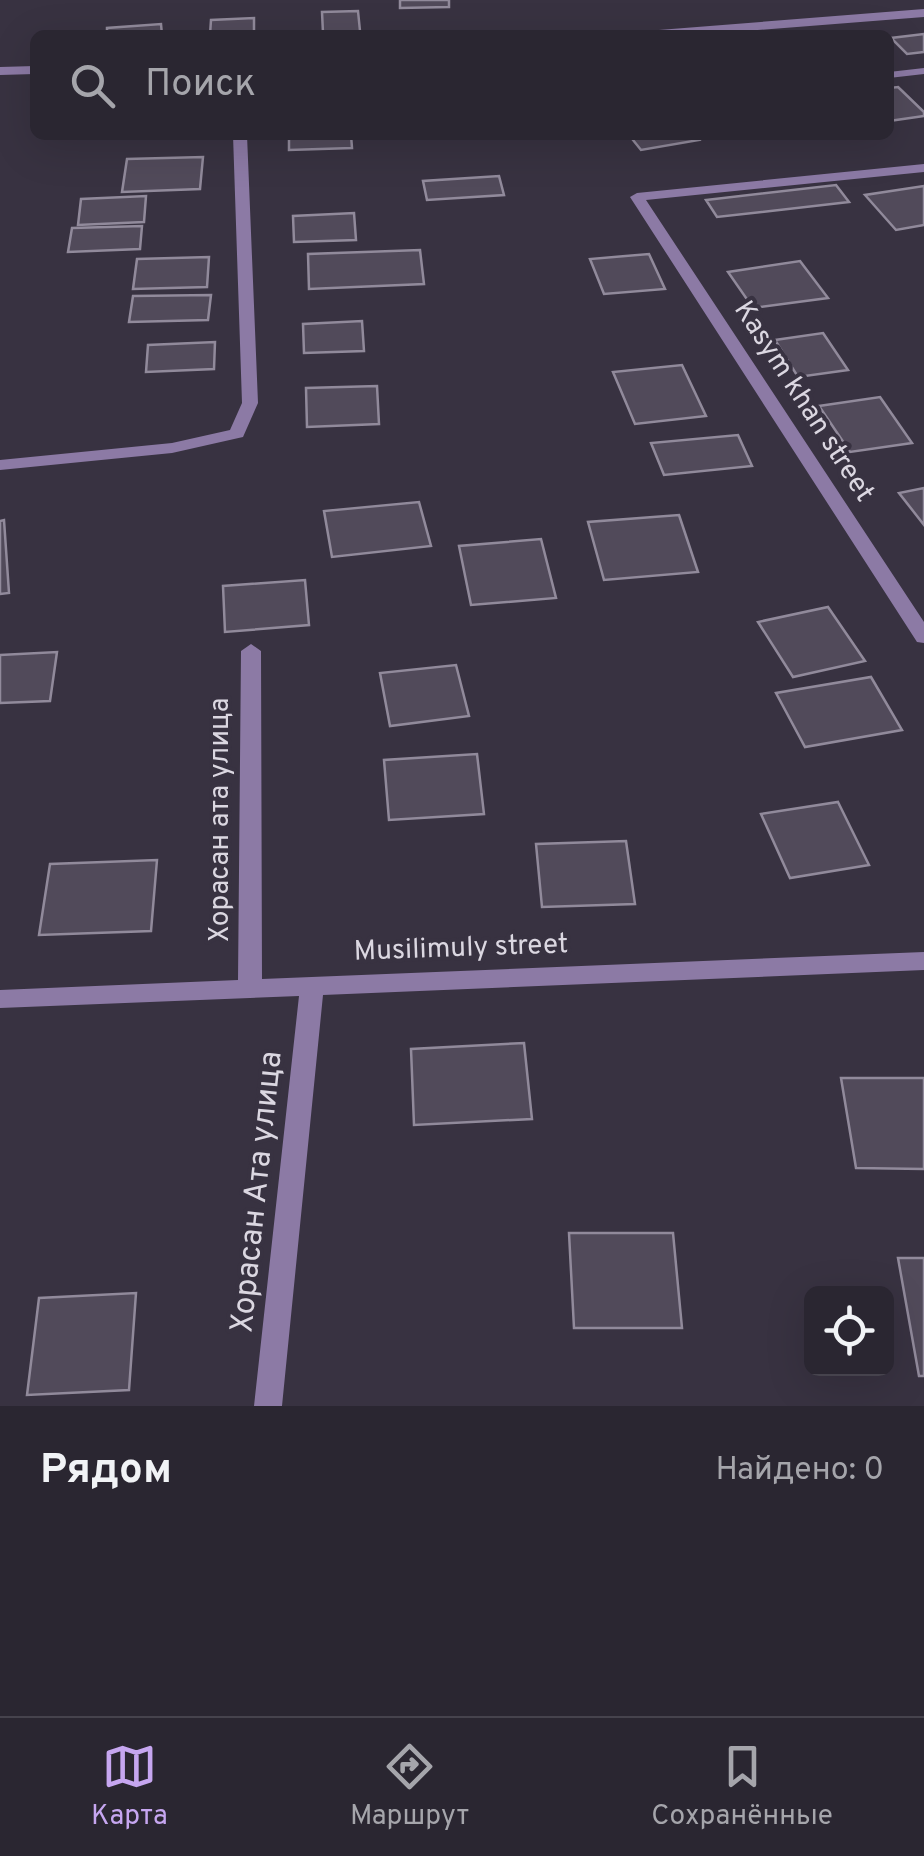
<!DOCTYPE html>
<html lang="ru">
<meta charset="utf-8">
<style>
:root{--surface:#2a2631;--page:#36323d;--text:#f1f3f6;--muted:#a5a5ab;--line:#46434d;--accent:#c6a6f0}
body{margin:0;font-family:Overpass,sans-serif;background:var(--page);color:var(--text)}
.controls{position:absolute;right:30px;bottom:30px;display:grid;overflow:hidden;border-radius:15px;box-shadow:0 10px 40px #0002}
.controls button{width:90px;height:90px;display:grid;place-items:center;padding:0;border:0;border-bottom:2px solid var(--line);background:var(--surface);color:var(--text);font:50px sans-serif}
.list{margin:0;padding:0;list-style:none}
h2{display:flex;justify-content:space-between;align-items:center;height:130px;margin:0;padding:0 40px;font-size:42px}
h2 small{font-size:32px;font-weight:400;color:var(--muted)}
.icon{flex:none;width:55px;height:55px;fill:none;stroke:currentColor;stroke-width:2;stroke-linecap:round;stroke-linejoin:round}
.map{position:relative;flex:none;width:924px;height:1406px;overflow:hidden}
.search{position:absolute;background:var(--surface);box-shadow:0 10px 40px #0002;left:30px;right:30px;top:30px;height:110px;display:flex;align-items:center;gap:25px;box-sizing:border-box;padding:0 35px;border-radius:15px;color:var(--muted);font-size:38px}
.sheet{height:310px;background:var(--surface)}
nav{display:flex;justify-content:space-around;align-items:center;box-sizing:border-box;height:140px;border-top:2px solid var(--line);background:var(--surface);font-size:28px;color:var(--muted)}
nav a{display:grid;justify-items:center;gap:5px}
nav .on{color:var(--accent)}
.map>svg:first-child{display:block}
.building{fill:#514a5a;stroke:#918a9b;stroke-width:2.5}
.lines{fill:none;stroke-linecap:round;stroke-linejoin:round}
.lane{fill:#8c7aa5;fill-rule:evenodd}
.street{fill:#8c7aa5;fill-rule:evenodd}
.labels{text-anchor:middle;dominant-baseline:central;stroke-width:8;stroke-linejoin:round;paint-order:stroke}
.street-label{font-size:28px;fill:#dbd7e1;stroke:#383241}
.near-street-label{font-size:32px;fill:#dbd7e1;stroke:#383241}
</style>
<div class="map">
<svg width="924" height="1406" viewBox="0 0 924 1406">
<rect width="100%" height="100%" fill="#383241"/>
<g class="building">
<path d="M400 0H449V7L400 8Z"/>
<path d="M358 11 360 31 323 33 322 12Z"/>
<path d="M254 18V35H210L211 20Z"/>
<path d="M161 24 162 35H107V28Z"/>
<path d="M924 34V52L907 54 891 38Z"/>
<path d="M898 87 924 112V116L889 121V88Z"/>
<path d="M289 135H351L352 148 289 150Z"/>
<path d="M629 135H694L699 140 641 150Z"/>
<path d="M203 157 200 189 122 192 127 159Z"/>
<path d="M499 176 504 195 427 200 423 181Z"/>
<path d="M836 185 849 202 717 217 706 200Z"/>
<path d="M924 186V225L896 230 865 195Z"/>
<path d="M146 196 144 222 78 225 81 199Z"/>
<path d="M354 213 356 240 294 242 293 216Z"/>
<path d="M142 226 140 249 68 252 72 228Z"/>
<path d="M420 250 424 284 309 289 308 254Z"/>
<path d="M649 254 665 289 604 294 590 259Z"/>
<path d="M209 257 207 287 133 289 137 259Z"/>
<path d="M800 261 828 298 753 308 728 272Z"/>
<path d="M211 295 208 320 129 322 133 296Z"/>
<path d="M362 321 364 351 304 353 303 324Z"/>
<path d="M823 333 848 370 798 377 775 340Z"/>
<path d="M215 342 214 369 146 372 148 345Z"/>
<path d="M682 365 706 416 635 424 613 372Z"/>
<path d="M377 386 379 424 307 427 306 388Z"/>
<path d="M880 397 912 443 850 452 819 406Z"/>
<path d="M738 435 752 466 664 475 651 443Z"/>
<path d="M924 488V525L899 493Z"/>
<path d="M419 502 431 546 332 557 324 511Z"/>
<path d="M679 515 698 572 604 580 588 522Z"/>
<path d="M4 520 9 593 0 594V521Z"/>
<path d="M541 539 556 598 471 605 459 546Z"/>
<path d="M305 580 309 625 225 632 223 586Z"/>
<path d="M828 607 865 661 793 677 758 622Z"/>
<path d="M57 652 50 701 0 703V655Z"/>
<path d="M456 665 469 716 390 726 380 673Z"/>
<path d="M871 677 902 730 805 747 776 693Z"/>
<path d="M477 754 484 814 389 820 384 760Z"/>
<path d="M838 802 869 865 790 878 761 814Z"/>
<path d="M626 841 635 904 542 907 536 844Z"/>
<path d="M157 860 151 931 39 935 50 864Z"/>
<path d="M524 1043 532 1119 414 1125 411 1049Z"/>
<path d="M841 1078H924V1169L856 1168Z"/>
<path d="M569 1233H673L682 1328H574Z"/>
<path d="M898 1258H924V1376H919Z"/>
<path d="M136 1293 129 1390 27 1395 39 1298Z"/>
</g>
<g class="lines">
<path class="lane" d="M924 68V74L889 78V72Z"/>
<g class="street">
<path d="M924 9V17L694 35H640L646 31Z"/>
<path d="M35 66V74L0 75V67Z"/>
<path d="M233 135H247L258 403 243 437 172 453 0 470V460L172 443 230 430 242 403Z"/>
<path d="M924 164V172L646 200 924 622V643L917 642 630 197 637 193Z"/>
<path d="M251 644 261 651 262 979 924 952V970L323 995 282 1406H254L299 996 0 1008V990L238 980 241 651Z"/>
</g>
</g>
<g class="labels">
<g class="street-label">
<text transform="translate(803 402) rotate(57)">Kasym khan street</text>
<text transform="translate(221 820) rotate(-90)">Хорасан ата улица</text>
<text transform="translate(461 949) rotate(-2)">Musilimuly street</text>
</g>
<g class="near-street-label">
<text transform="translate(258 1192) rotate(-84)">Хорасан Ата улица</text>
</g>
</g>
</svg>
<div class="controls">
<button><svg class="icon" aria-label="locate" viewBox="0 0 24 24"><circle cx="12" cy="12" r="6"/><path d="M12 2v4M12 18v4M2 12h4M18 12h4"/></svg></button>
</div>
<div class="search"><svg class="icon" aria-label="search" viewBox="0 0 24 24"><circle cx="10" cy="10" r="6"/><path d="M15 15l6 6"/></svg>Поиск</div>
</div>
<section class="sheet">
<h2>Рядом<small>Найдено: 0</small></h2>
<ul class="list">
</ul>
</section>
<nav>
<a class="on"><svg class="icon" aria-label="map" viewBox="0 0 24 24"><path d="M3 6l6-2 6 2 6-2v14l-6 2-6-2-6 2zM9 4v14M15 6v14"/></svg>Карта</a>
<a><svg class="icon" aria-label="directions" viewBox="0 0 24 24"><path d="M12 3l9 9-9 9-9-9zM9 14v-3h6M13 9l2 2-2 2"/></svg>Маршрут</a>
<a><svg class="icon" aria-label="saved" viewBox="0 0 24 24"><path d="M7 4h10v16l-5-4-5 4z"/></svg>Сохранённые</a>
</nav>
